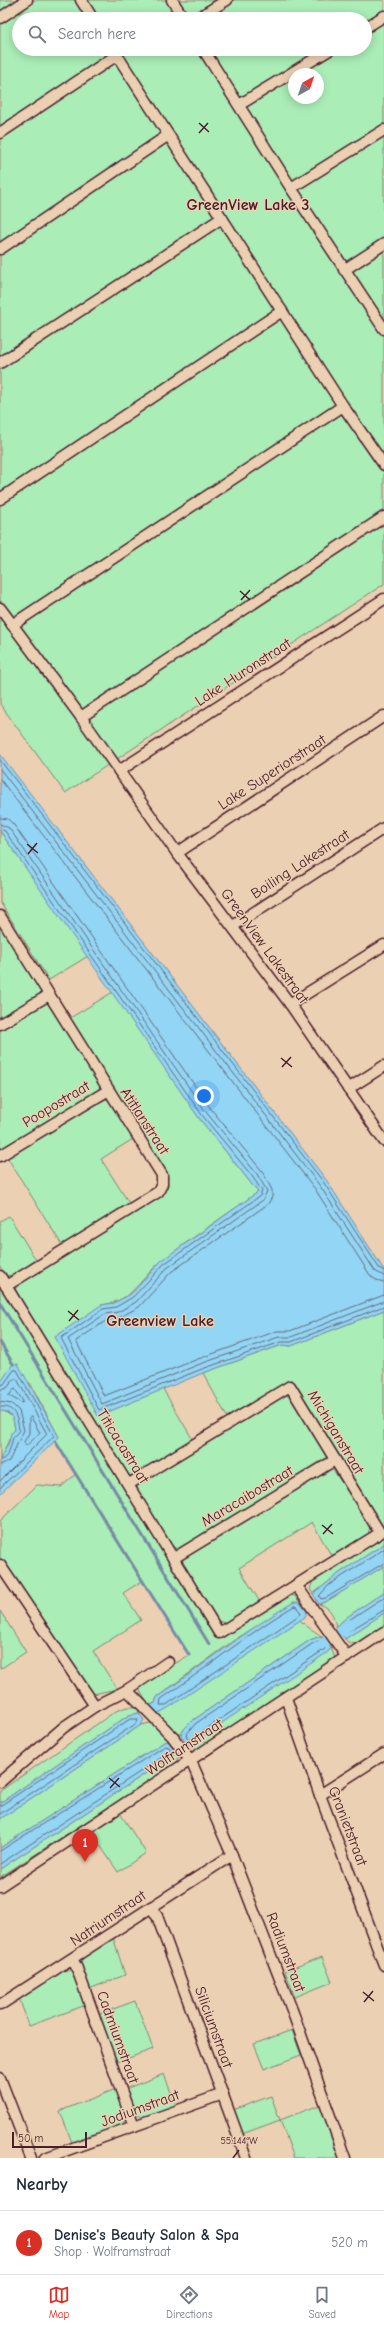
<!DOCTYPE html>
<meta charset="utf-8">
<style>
:root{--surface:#fff;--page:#f2f2f3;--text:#1f2937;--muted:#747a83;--line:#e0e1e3;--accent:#d93025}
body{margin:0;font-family:"Comic Neue",sans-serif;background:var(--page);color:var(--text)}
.compass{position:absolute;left:288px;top:68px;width:36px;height:36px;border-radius:50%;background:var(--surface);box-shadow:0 2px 10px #0003;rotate:40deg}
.scale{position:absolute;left:12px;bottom:10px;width:75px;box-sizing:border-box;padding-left:4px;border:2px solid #4a1f2b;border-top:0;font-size:11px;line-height:14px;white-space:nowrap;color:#4a1f2b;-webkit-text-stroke:3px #ecd0b3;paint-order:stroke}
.you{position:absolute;left:204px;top:1096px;width:14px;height:14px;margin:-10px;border:3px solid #fff;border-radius:50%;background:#1a73e8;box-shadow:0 0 0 6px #1a73e833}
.badge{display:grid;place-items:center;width:26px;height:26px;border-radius:50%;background:var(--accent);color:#fff;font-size:13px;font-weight:700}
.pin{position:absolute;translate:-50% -33px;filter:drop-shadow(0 1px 2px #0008)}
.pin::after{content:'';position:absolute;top:21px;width:14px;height:12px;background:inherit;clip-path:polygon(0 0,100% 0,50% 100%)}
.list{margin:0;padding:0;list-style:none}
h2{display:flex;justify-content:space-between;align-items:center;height:52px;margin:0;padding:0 16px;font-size:17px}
h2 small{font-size:13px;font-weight:400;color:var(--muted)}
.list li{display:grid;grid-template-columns:26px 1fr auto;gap:12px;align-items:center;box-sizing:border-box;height:64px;padding:0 16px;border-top:1px solid var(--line)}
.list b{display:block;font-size:15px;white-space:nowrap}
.list p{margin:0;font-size:13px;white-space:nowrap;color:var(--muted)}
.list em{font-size:13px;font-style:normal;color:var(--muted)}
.icon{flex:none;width:22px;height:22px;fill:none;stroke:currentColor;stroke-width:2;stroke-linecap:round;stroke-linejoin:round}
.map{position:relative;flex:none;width:384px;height:2158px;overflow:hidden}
.search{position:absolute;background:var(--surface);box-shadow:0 2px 10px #0003;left:12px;right:12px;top:12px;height:44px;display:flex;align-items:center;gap:10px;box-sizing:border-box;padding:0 14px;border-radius:22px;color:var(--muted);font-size:15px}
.sheet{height:116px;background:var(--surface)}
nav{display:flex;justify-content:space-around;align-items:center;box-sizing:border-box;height:56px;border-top:1px solid var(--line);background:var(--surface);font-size:11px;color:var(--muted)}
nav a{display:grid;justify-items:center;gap:2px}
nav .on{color:var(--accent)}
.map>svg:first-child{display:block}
.green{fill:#aaedb7;stroke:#7a8671;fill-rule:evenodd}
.water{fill:#92d5f4;stroke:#758ca4}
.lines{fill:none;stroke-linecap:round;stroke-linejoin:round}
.shore{stroke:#67687b;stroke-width:1}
.stream{stroke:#758ca4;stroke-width:3}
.canal{stroke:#92d5f4;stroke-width:10}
.minor-casing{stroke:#4a1f2b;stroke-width:13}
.minor{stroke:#ecd0b3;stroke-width:10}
.ticks{fill:none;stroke:#4a1f2b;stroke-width:1.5}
.labels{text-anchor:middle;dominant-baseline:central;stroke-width:3;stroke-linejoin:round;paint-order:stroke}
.street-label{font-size:15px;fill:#4a1f2b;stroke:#ecd0b3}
.neighbourhood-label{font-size:16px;font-weight:bold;fill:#4a1f2b;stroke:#ecd0b3}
.ticks-label{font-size:10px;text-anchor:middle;fill:#4a1f2b;stroke:#ecd0b3;stroke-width:3;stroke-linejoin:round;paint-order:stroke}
</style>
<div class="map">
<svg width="384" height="2158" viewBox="0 0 384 2158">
<rect width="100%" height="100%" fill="#ecd0b3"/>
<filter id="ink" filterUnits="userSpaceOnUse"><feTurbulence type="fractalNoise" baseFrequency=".025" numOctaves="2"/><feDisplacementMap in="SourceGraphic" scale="8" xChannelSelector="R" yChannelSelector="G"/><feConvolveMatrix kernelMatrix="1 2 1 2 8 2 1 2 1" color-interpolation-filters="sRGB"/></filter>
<g filter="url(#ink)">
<g class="green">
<path d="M0 0H384V584L65 793 0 704ZM19 19H365V49H19ZM294 74H318V98H294Z"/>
<path d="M0 831 88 956 49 980 0 902Z"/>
<path d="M0 922 41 992 39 996 0 1020Z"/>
<path d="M113 992 199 1118 258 1192C226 1215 194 1236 163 1260 140 1277 135 1301 101 1305L98 1416 163 1389 193 1440 130 1476 126 1473 15 1292 17 1284 164 1193 168 1178 70 1018Z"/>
<path d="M48 1002 52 1005 100 1084 99 1089 3 1150 0 1146V1030Z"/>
<path d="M106 1099 110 1101 133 1139 101 1159 129 1203 62 1245 7 1157Z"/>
<path d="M9 1216 36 1260 15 1274 7 1276 0 1267V1221Z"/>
<path d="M0 1286 217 1638 290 1595 295 1596 300 1603 294 1602 233 1641 157 1697 155 1703 149 1706 140 1691 141 1685 189 1655 142 1581 123 1593 141 1620 93 1651 117 1689 93 1694 87 1691 42 1626 0 1559V1521L37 1485 61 1487 76 1474 55 1441 59 1437 30 1383 2 1381 0 1383Z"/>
<path d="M384 1310V1532L292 1380 227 1417 203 1373 282 1345 291 1346Z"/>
<path d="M286 1395 291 1398 326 1454V1458L183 1548 177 1549 172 1546 138 1491 137 1486 281 1396Z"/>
<path d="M2 1410 13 1417 15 1430C8 1438 6 1449 0 1459V1411Z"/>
<path d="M332 1468 370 1526 368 1535 337 1555H331L312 1522 239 1568 260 1602 226 1623 217 1621 183 1563V1559Z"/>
<path d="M384 1536V1544L341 1572 313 1594 310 1589 313 1581Z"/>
<path d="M384 1566V1592L347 1617 336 1627C333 1615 332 1608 319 1604L327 1601Z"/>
<path d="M0 1611 26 1652 0 1669Z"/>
<path d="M384 1613V1625L355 1644 348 1642 345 1639Z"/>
<path d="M300 1620C308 1629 315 1630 323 1638L318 1637 310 1640 192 1721 184 1729 181 1735 157 1714Z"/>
<path d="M331 1648 335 1658 198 1749 187 1744 192 1743Z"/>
<path d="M127 1707H137L139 1713 129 1715 0 1803V1791L116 1711Z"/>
<path d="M150 1723 163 1732 172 1744 164 1742 0 1848V1819L141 1725Z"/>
<path d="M176 1750 178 1757 176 1764 0 1877V1869L175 1754Z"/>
<path d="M120 1813 146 1853 118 1872 91 1832Z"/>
<path d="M113 1937 125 1975 89 1989 81 1966 82 1959Z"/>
<path d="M322 1957 332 1982 295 1997 285 1971Z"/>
<path d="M65 1970 71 1971 74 1974 86 2005 29 2026 19 1998 59 1972Z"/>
<path d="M135 2001 153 2049 115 2063 97 2015Z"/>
<path d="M292 2030 301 2055 264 2069 254 2044Z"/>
<path d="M164 2074 176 2106 147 2117 136 2114 125 2089Z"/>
<path d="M116 2089 126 2116 123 2125 73 2145 60 2111Z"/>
<path d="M271 2096 280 2120 320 2105 339 2158H294L280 2120 242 2134 233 2110Z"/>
</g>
<g class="water">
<path d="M0 754 327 1181 384 1270V1310L291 1346 282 1345 203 1373 98 1416 55 1337 101 1305 114 1303 131 1294 161 1261 258 1192 199 1118 0 831Z"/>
<path d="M13 1364H18L59 1437 0 1494V1459L9 1442 11 1433 15 1430C14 1421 12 1410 0 1411V1383Z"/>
<path d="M384 1544V1566L327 1601 319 1604 313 1594 341 1572Z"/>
<path d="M384 1592V1613L345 1639 336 1627 347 1617Z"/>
<path d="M294 1602 300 1603 307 1612 305 1617 168 1708 157 1714 149 1706 155 1703 157 1697C203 1666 246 1630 294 1602Z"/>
<path d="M318 1637C325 1638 327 1642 331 1648L328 1652 192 1743 187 1744 181 1735 184 1729 192 1721 310 1640Z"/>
<path d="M139 1713 144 1720 141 1725 0 1819V1803L129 1715Z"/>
<path d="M170 1741 176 1750 175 1754 0 1869V1848L164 1742Z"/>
</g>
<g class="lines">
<g class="shore">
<path d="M0 760 324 1183 379 1268 384 1271"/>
<path d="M0 769 320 1186 375 1271 384 1276"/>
<path d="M0 779 315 1189 370 1275 376 1280 384 1282"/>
<path d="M0 818 8 819 14 825 211 1109 262 1171 272 1190V1197L268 1204 171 1272 139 1307 120 1317 107 1320 76 1341 104 1396 198 1359 277 1331H290L384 1295"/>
<path d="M0 824 9 828 206 1112 257 1174 267 1191 263 1200 167 1268 136 1302 118 1312 105 1314 68 1339 102 1404 200 1364 279 1337H291L384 1301"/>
<path d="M0 829 5 831 202 1115 252 1176 262 1191 260 1196 164 1264 133 1297 116 1307 103 1309 61 1338 99 1410 202 1369 281 1342H291L384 1306"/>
<path d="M0 1385 4 1384 14 1370H17L54 1436 0 1488"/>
<path d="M15 1389 23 1401 22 1403 9 1396Z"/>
<path d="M0 1390 7 1388 14 1379H17L47 1434 0 1481"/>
<path d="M0 1402 12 1404 19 1411 24 1430 9 1461 0 1465"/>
<path d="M0 1407C14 1405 18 1418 19 1430 18 1433 14 1435 13 1438 11 1445 9 1459 0 1460"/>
<path d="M31 1417 40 1433 26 1446 24 1442 29 1433V1419Z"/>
<path d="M384 1549 329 1585 319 1596 321 1599 326 1598 384 1563"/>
<path d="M384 1597 349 1620 342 1628 347 1632 384 1610"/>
<path d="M294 1606 298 1607 301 1614 166 1705H160L161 1699C206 1669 247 1634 294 1606Z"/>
<path d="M319 1641 324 1645 325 1649 191 1739H188L186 1735 195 1724 312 1644Z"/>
<path d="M0 1806 130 1719H138L137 1723 0 1814"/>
<path d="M0 1851 165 1746 169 1747 170 1752 0 1864"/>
</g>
<g class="stream">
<path d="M0 1303 209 1644"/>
<path d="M0 1342 13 1364"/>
<path d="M55 1441 189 1655"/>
</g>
<path class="canal" d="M315 1649 351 1624"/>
<g class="minor-casing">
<g id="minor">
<path d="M81 0 93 19"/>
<path d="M172 0 184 19"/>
<path d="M0 18 27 0"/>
<path d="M196 19 227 0"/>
<path d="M365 28 384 16"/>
<path d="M113 49 343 406 384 465"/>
<path d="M203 49 291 188 384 329"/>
<path d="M239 105 331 49"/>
<path d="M0 133 117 55"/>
<path d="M291 188 384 130"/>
<path d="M0 249 167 136"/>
<path d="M344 270 384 244"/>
<path d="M0 363 222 218"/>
<path d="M0 499 282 311"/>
<path d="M0 608 81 717 177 853 290 1004 384 1141"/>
<path d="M12 625 343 406"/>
<path d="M81 717 384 517"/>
<path d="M119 771 384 599"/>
<path d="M177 853 384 716"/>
<path d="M0 916 162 1175V1184L158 1192 6 1286"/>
<path d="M233 926 384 828"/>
<path d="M290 1004 384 945"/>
<path d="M0 1024 49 995"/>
<path d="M348 1089 384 1066"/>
<path d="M0 1156 107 1091"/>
<path d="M0 1276 219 1633 380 1533 290 1386 129 1484"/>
<path d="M174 1558 335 1460"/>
<path d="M0 1565 95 1706 127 1690 172 1736 191 1761 232 1855 292 2010 345 2158"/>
<path d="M296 1585 347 1657"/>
<path d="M127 1690 168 1662"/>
<path d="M286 1698 320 1795 384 1965"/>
<path d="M0 1782 64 1727 95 1706"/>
<path d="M320 1795 384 1754"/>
<path d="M0 1886 384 1632"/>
<path d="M151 1907 157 1916 246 2158"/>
<path d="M72 1959 76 1966 134 2126"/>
<path d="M0 2005 232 1855"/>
<path d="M0 2078 31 2158"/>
<path d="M45 2158 223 2094"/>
</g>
</g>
<use href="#minor" class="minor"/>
</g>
</g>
<path class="ticks" d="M199 123 209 132M199 133 208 123M240 591 250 600M241 600 250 590M27 844 38 853M28 854 37 843M281 1058 292 1067M282 1067 291 1057M68 1311 79 1320M69 1321 78 1310M322 1525 333 1534M323 1534 332 1524M109 1778 120 1787M110 1788 119 1778M363 1992 374 2001M364 2002 373 1991M233 2158 239 2150"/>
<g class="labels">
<g class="street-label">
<text transform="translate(243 672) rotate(-33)">Lake Huronstraat</text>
<text transform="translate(272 772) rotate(-33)">Lake Superiorstraat</text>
<text transform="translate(300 864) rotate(-33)">Boiling Lakestraat</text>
<text transform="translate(265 946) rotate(54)">GreenView Lakestraat</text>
<text transform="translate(56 1104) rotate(-31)">Poopostraat</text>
<text transform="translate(145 1121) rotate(57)">Atitlanstraat</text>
<text transform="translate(336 1432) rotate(59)">Michiganstraat</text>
<text transform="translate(123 1446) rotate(58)">Titicacastraat</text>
<text transform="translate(247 1496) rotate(-31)">Maracaibostraat</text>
<text transform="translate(184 1747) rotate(-34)">Wolframstraat</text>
<text transform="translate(348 1826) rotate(69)">Granietstraat</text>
<text transform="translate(108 1918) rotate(-34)">Natriumstraat</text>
<text transform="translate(286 1952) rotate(69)">Radiumstraat</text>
<text transform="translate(214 2027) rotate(70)">Siliciumstraat</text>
<text transform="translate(118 2037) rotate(70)">Cadmiumstraat</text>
<text transform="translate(140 2108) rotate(-20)">Jodiumstraat</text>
</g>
<g class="neighbourhood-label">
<text x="248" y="205">GreenView Lake 3</text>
<text x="160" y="1321">Greenview Lake</text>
</g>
</g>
<g class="ticks-label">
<text x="239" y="2144">55.144°W</text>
</g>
</svg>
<svg class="compass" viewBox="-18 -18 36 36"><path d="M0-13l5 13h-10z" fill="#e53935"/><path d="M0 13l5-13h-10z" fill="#747a83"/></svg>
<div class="scale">50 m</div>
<div class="you"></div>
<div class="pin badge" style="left:85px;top:1862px">1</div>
<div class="search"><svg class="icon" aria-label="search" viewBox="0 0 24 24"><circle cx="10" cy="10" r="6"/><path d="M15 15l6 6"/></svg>Search here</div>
</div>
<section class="sheet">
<h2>Nearby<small></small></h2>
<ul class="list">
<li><span class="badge">1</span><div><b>Denise's Beauty Salon &amp; Spa</b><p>Shop · Wolframstraat</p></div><em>520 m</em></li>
</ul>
</section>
<nav>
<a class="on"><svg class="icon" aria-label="map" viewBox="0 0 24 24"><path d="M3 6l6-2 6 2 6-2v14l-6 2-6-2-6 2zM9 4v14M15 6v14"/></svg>Map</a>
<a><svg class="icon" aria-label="directions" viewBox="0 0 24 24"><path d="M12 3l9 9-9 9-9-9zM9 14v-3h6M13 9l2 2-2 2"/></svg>Directions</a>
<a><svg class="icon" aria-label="saved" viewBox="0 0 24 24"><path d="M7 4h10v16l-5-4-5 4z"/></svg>Saved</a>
</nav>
